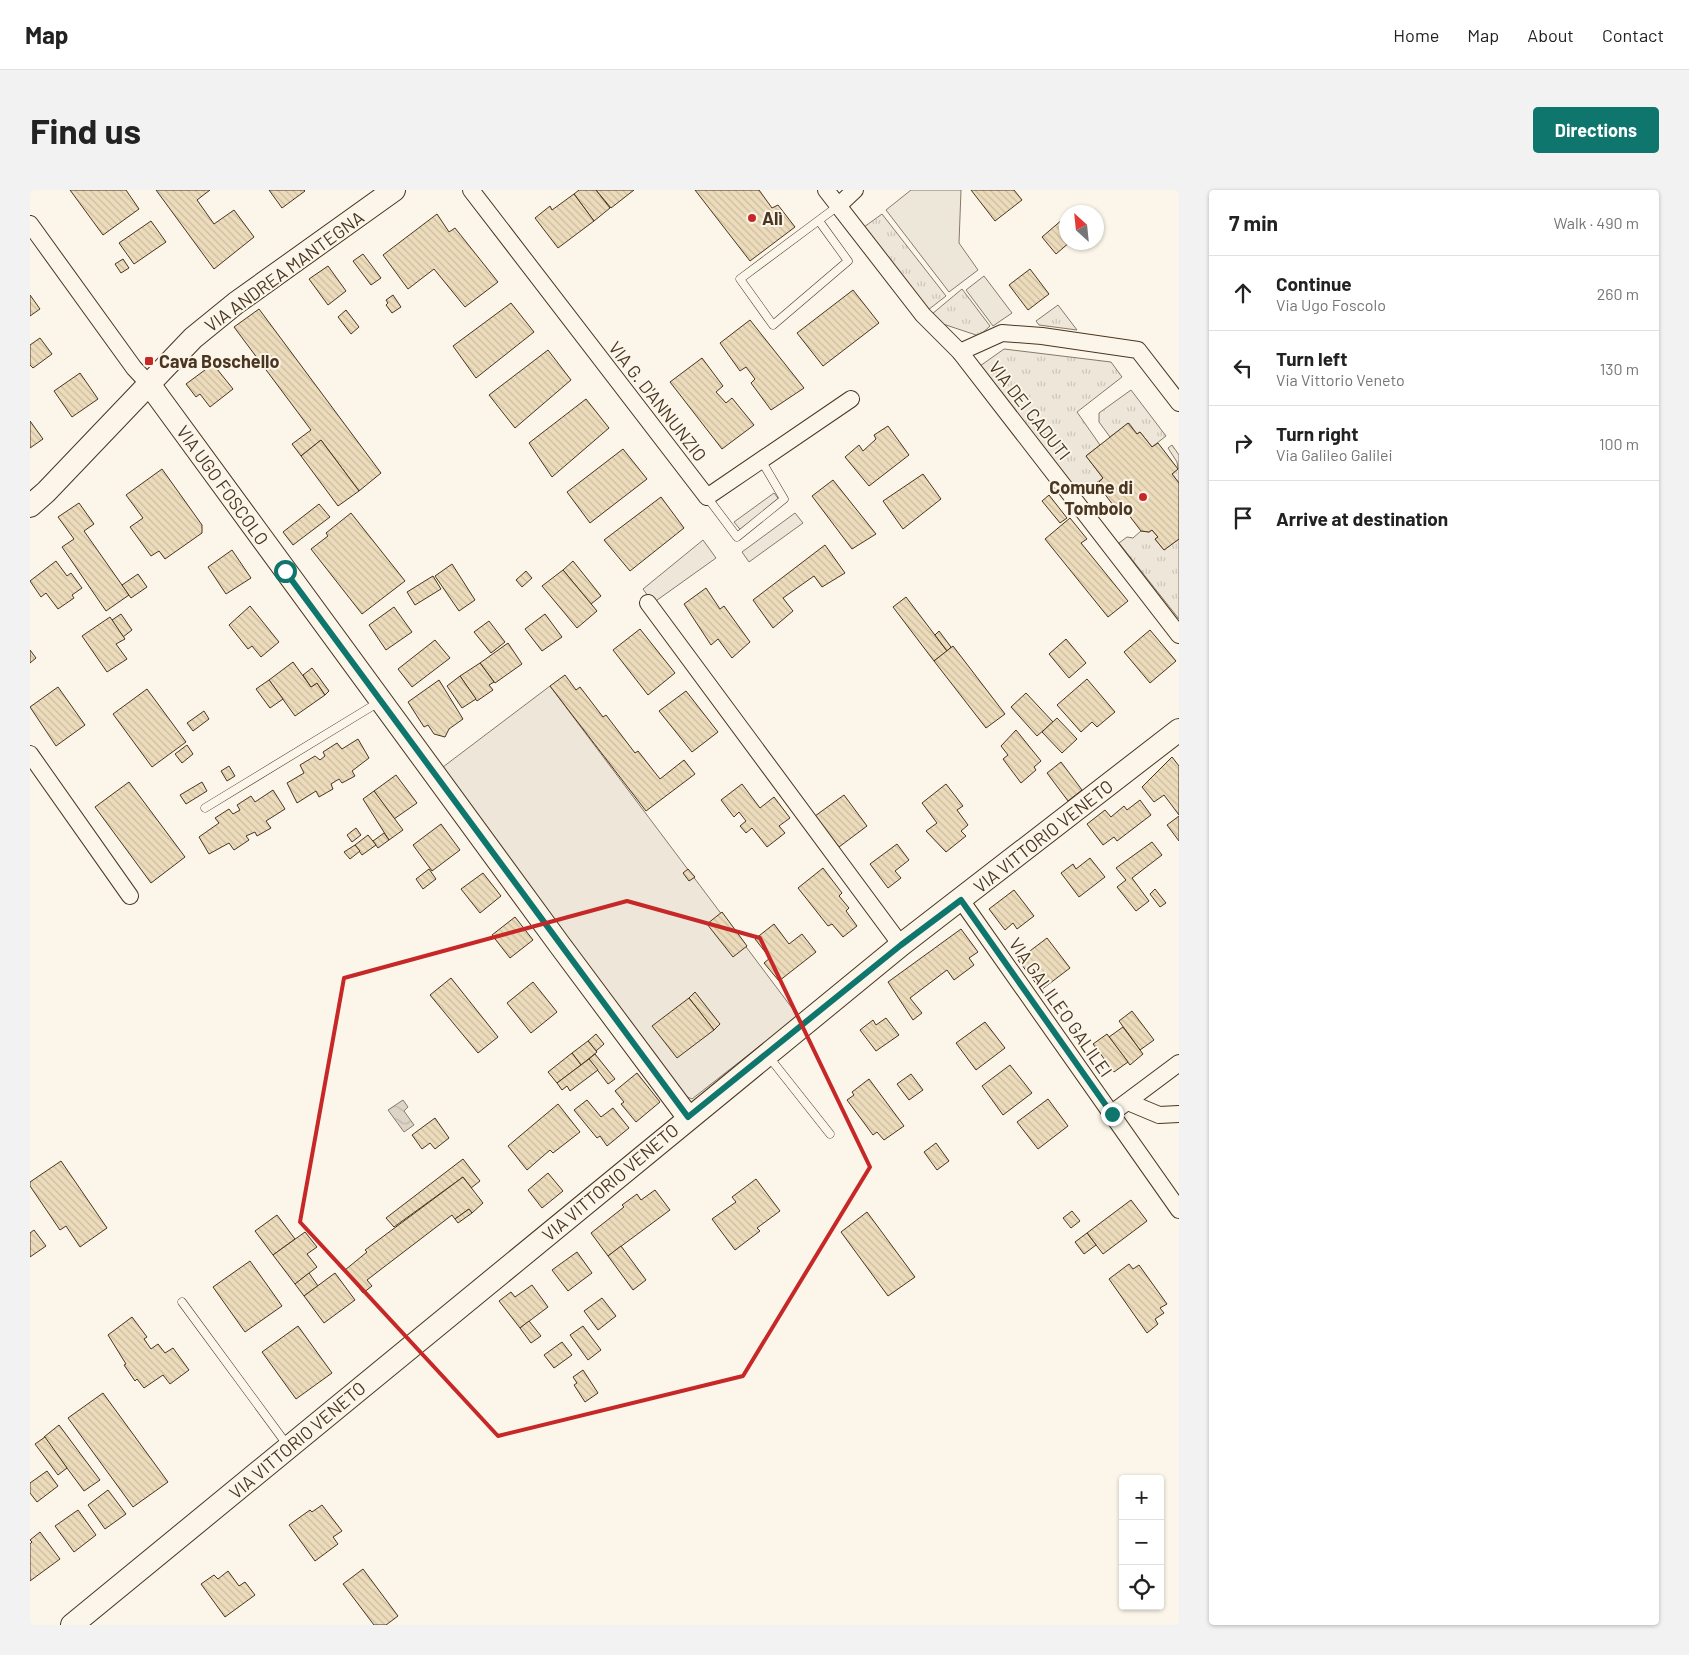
<!DOCTYPE html>
<meta charset="utf-8">
<style>
:root{--surface:#fff;--page:#f2f2f2;--text:#222;--muted:#767676;--line:#e0e0e0;--accent:#0f766e}
body{margin:0;font-family:Barlow,sans-serif;background:var(--page);color:var(--text)}
.controls{position:absolute;right:15px;bottom:15px;display:grid;overflow:hidden;border-radius:5px;box-shadow:0 1px 4px #0004}
.controls button{width:45px;height:45px;display:grid;place-items:center;padding:0;border:0;border-bottom:1px solid var(--line);background:var(--surface);color:var(--text);font:25px sans-serif}
.compass{position:absolute;left:1029px;top:15px;width:45px;height:45px;border-radius:50%;background:var(--surface);box-shadow:0 1px 4px #0004;rotate:333deg}
.stop{position:absolute;width:15px;height:15px;margin:-11px;border:4px solid #0f766e;border-radius:50%;background:#fff}
.stop.end{background:#0f766e;border-color:#fff;box-shadow:0 1px 5px #0008}
.list{margin:0;padding:0;list-style:none}
h2{display:flex;justify-content:space-between;align-items:center;height:65px;margin:0;padding:0 20px;font-size:21px}
h2 small{font-size:16px;font-weight:400;color:var(--muted)}
.list li{display:grid;grid-template-columns:32px 1fr auto;gap:15px;align-items:center;box-sizing:border-box;height:75px;padding:0 20px;border-top:1px solid var(--line)}
.list b{display:block;font-size:19px;white-space:nowrap}
.list p{margin:0;font-size:16px;white-space:nowrap;color:var(--muted)}
.list em{font-size:16px;font-style:normal;color:var(--muted)}
.icon{flex:none;width:28px;height:28px;fill:none;stroke:currentColor;stroke-width:2;stroke-linecap:round;stroke-linejoin:round}
.map{position:relative;flex:none;width:1149px;height:1435px;overflow:hidden;border-radius:5px}
header{display:flex;align-items:center;gap:30px;box-sizing:border-box;height:70px;padding:0 25px;background:var(--surface);border-bottom:1px solid var(--line)}
header strong{font-size:24px}
nav{display:flex;gap:28px;margin-inline-start:auto;font-size:18px}
.intro{display:flex;align-items:center;justify-content:space-between;box-sizing:border-box;height:120px;padding:0 30px}
h1{margin:0;font-size:35px}
.button{padding:12px 22px;border-radius:5px;background:var(--accent);color:#fff;font-size:18px;font-weight:700}
main{display:flex;gap:30px;padding:0 30px}
aside{flex:1;background:var(--surface);border-radius:5px;box-shadow:0 1px 4px #0004}
.map>svg:first-child{display:block}
.grass{fill:url(#grass-tufts);stroke:#887966}
.green{fill:#ede6d9;stroke:#887966}
.parking{fill:#ede7d9;stroke:#887966}
.water{fill:url(#water-waves);stroke:#887966}
.building{fill:url(#building-back-hatch);stroke:#4a3520}
.lines{fill:none;stroke-linecap:round;stroke-linejoin:round}
.lane-casing{stroke:#4a3520;stroke-width:9}
.street-casing{stroke:#4a3520;stroke-width:18}
.secondary-casing{stroke:#4a3520;stroke-width:24}
.lane{stroke:#fbf6e9;stroke-width:8}
.street{stroke:#fbf6e9;stroke-width:16}
.secondary{stroke:#fbf6e9;stroke-width:22}
.route{stroke:#0f766e;stroke-width:6}
.marked{fill:none;stroke:#c62828;stroke-width:4;stroke-linejoin:round}
.poi-dot{fill:#c62828;stroke:#fbf6e9;stroke-width:2}
.labels{text-anchor:middle;dominant-baseline:central;stroke-width:4;stroke-linejoin:round;paint-order:stroke}
.poi-label{font-size:18px;font-weight:bold;fill:#4a3520;stroke:#fbf6e9;text-anchor:start}
.street-label{font-size:18px;fill:#4a3520;stroke:#fbf6e9}
</style>
<header>
<strong>Map</strong>
<nav><a>Home</a><a>Map</a><a>About</a><a>Contact</a></nav>
</header>
<div class="intro"><h1>Find us</h1><a class="button">Directions</a></div>
<main>
<div class="map">
<svg width="1149" height="1435" viewBox="0 0 1149 1435">
<defs>
<pattern id="grass-tufts" width="24" height="20" patternUnits="userSpaceOnUse" patternTransform="scale(1.25)"><rect width="24" height="20" fill="#ede6d9"/><path d="M3 7l-1-3M5 7V3M7 7l1-3M15 17l-1-3M17 17v-4M19 17l1-3" fill="none" stroke="#cdc6ba"/></pattern>
<pattern id="water-waves" width="16" height="10" patternUnits="userSpaceOnUse" patternTransform="scale(1.25)"><rect width="16" height="10" fill="#dcd4c6"/><path d="M0 5q4-4 8 0t8 0" fill="none" stroke="#beb7aa"/></pattern>
<pattern id="building-back-hatch" width="6" height="6" patternUnits="userSpaceOnUse" patternTransform="scale(1.25)"><rect width="6" height="6" fill="#ecdcbc"/><path d="M-1 5l2 2M0 0l6 6M5-1l2 2" fill="none" stroke="#ccbda1"/></pattern>
</defs>
<rect width="100%" height="100%" fill="#fbf6e9"/>
<g class="grass">
<path d="M852 24 916 106 898 120 834 37Z"/>
<path d="M932 99 960 136 949 146 913 134 902 124Z"/>
<path d="M1028 115 1047 140 1009 135 1006 131Z"/>
<path d="M974 159 1081 172 1092 187 1047 222 1070 255 1056 266 1073 288 1048 306 950 176Z"/>
<path d="M1101 200 1136 246 1122 257 1110 242 1107 244 1099 233 1080 247 1069 232V223Z"/>
<path d="M1142 255 1149 265V293L1142 284 1148 279 1147 272 1138 258Z"/>
<path d="M1122 340 1128 347 1125 349 1134 360 1149 349V429L1089 353 1097 347 1103 348 1111 341 1119 342Z"/>
</g>
<g class="green">
<path d="M673 350 686 368 623 413 613 399Z"/>
<path d="M520 496 768 826 662 909 651 904 409 580Z"/>
</g>
<g class="parking">
<path d="M881 0H931L929 53 948 80 919 102 856 20Z"/>
<path d="M954 86 982 123 963 136 936 100Z"/>
<path d="M744 303 751 312 713 343 704 332Z"/>
<path d="M765 323 773 333 719 372 712 362Z"/>
</g>
<path class="water" d="M373 910 378 917 374 921 384 935 374 942 358 920Z"/>
<g class="building">
<path d="M40 0H96L109 19 73 45Z"/>
<path d="M126 0H180L167 10 184 34 204 20 224 47 184 79Z"/>
<path d="M239 0H274L275 1 252 18Z"/>
<path d="M549 0H566L580 18 564 31 544 4Z"/>
<path d="M566 0H604L581 18Z"/>
<path d="M665 0H729L742 18 748 15 765 37 720 71Z"/>
<path d="M941 0H984L992 10 965 31Z"/>
<path d="M544 4 564 31 528 58 505 28 520 16 522 20Z"/>
<path d="M407 24 419 42 425 38 468 92 435 117 404 79 378 99 353 65Z"/>
<path d="M1033 29 1036 34V52H1040L1026 64 1012 47Z"/>
<path d="M121 31 136 52 104 74 89 53Z"/>
<path d="M333 64 351 88 341 95 323 71Z"/>
<path d="M93 69 99 78 91 83 85 74Z"/>
<path d="M298 76 316 101 298 115 279 89Z"/>
<path d="M1000 79 1019 104 998 120 979 95Z"/>
<path d="M823 100 849 133 793 176 767 143Z"/>
<path d="M0 105 10 119 0 126Z"/>
<path d="M363 105 371 117 362 123 356 115 358 113 356 110Z"/>
<path d="M481 113 504 142 446 188 423 156Z"/>
<path d="M229 119 351 283 329 301 291 250 271 266 262 254 281 240 204 137Z"/>
<path d="M316 120 329 137 321 144 308 127Z"/>
<path d="M720 130 774 198 741 220 721 193 725 189 716 177 710 181 690 153Z"/>
<path d="M10 148 22 164 3 178 0 175V155Z"/>
<path d="M518 160 541 190 485 238 459 205Z"/>
<path d="M672 168 693 196 686 202 696 213 702 208 724 235 692 259 640 192Z"/>
<path d="M183 174 203 199 180 217 170 204 166 207 156 194Z"/>
<path d="M50 183 68 209 42 227 24 201Z"/>
<path d="M556 209 579 238 522 287 499 253Z"/>
<path d="M0 231 13 249 0 258Z"/>
<path d="M1098 233 1107 244 1110 242 1122 257 1128 253 1148 279 1142 284 1149 293V349L1134 360 1125 349 1128 347 1122 340 1119 342 1111 341 1095 320 1090 324 1067 294 1073 288 1056 266Z"/>
<path d="M858 236 879 265 839 296 815 267 829 255 833 261 846 249 844 245Z"/>
<path d="M291 250 329 301 308 316 271 266Z"/>
<path d="M593 259 617 289 560 333 537 302Z"/>
<path d="M132 279 172 335V343L135 369 129 361 121 366 100 337 113 328 96 305Z"/>
<path d="M893 284 911 309 873 339 853 311Z"/>
<path d="M803 290 846 344 822 359 782 306Z"/>
<path d="M1019 305 1037 328 1030 333 1012 311Z"/>
<path d="M631 307 654 338 600 381 574 350Z"/>
<path d="M49 313 64 334 54 341 99 405 76 421 32 357 44 349 28 327Z"/>
<path d="M289 314 300 327 263 355 253 342Z"/>
<path d="M321 323 375 391 332 424 281 359 298 346 296 343Z"/>
<path d="M1040 328 1057 349 1051 353 1098 411 1078 427 1015 349Z"/>
<path d="M795 355 815 383 792 397 784 386 753 408 763 421 743 438 723 410Z"/>
<path d="M202 360 221 388 196 404 178 377Z"/>
<path d="M26 371 37 386 41 383 52 398 42 405 44 408 28 419 16 403 11 407 0 391Z"/>
<path d="M543 371 571 406 561 414 533 380Z"/>
<path d="M422 374 445 410 429 421 405 386Z"/>
<path d="M533 380 567 421 547 438 512 396Z"/>
<path d="M496 381 502 388 492 397 486 390Z"/>
<path d="M108 384 117 397 101 408 92 395Z"/>
<path d="M403 386 411 399 385 415 377 402Z"/>
<path d="M676 398 690 419 694 416 720 452 702 468 688 449 681 455 654 414Z"/>
<path d="M876 407 917 461 904 471 863 417Z"/>
<path d="M220 416 249 452 231 467 222 456 218 459 199 435Z"/>
<path d="M364 417 382 442 356 460 339 435Z"/>
<path d="M91 424 102 440 93 447 82 430Z"/>
<path d="M515 424 532 447 512 461 495 439Z"/>
<path d="M80 427 95 449 86 454 97 469 77 482 52 446Z"/>
<path d="M459 431 475 452 461 463 444 442Z"/>
<path d="M610 439 645 483 618 505 583 460Z"/>
<path d="M1120 440 1146 471 1120 493 1094 462Z"/>
<path d="M909 441 921 457 917 461 905 445Z"/>
<path d="M1036 449 1056 473 1039 488 1019 464Z"/>
<path d="M405 450 420 468 382 497 368 479Z"/>
<path d="M478 453 492 474 465 493 450 473Z"/>
<path d="M923 456 975 524 956 538 904 471Z"/>
<path d="M0 460 6 468 0 473Z"/>
<path d="M263 472 281 497 287 493 295 505 265 526 239 490Z"/>
<path d="M450 473 464 492 459 495 463 500 447 511 430 486Z"/>
<path d="M282 478 299 501 295 505 287 493 281 497 273 485Z"/>
<path d="M535 485 546 500 550 497 573 527 576 525 605 563 608 561 630 589 654 570 665 584 616 621 520 496Z"/>
<path d="M430 486 446 509 432 518 417 496Z"/>
<path d="M1057 489 1085 522 1067 537 1062 532 1051 542 1027 515Z"/>
<path d="M239 490 253 509 240 518 226 499Z"/>
<path d="M409 490 433 529 419 539 415 547 404 544 398 535 394 537 378 512Z"/>
<path d="M28 497 55 535 26 556 0 517Z"/>
<path d="M117 499 156 552 122 577 83 524Z"/>
<path d="M656 501 688 542 662 562 629 521Z"/>
<path d="M996 503 1023 532 1007 546 981 517Z"/>
<path d="M174 521 179 529 163 541 157 533Z"/>
<path d="M1027 528 1047 549 1032 563 1012 542Z"/>
<path d="M986 540 1011 571 1004 577 1006 580 991 593 973 569 978 565 971 556Z"/>
<path d="M328 549 339 568 322 581 325 586 312 593 309 589 301 594 303 599 289 607 286 601 267 613 257 593 274 583 270 575 285 566 290 570 295 566 293 562 307 553 312 559Z"/>
<path d="M157 555 163 564 152 573 145 564Z"/>
<path d="M1142 567 1149 576V625L1134 605 1124 612 1112 597Z"/>
<path d="M1031 572 1052 600 1038 611 1017 583Z"/>
<path d="M199 576 205 586 197 591 191 581Z"/>
<path d="M366 585 387 613 364 629 344 601Z"/>
<path d="M99 592 155 667 121 693 65 617Z"/>
<path d="M172 592 177 601 156 614 150 605Z"/>
<path d="M712 594 730 618 744 607 760 628 749 636 755 643 737 657 722 638 716 643 710 636 716 631 709 622 704 627 691 610Z"/>
<path d="M916 594 933 616 927 620 938 635 931 641 936 646 916 662 896 641 907 633 892 613Z"/>
<path d="M243 600 255 619 236 631 241 638 227 646 225 642 216 646 219 650 204 660 199 653 179 664 169 647 189 633 185 628 199 619 203 624 210 620 207 615 221 606 225 612Z"/>
<path d="M344 601 373 640 359 650 333 609Z"/>
<path d="M814 605 837 636 809 657 785 626Z"/>
<path d="M1110 610 1121 625 1087 651 1084 647 1073 655 1057 634 1075 620 1081 627 1094 616 1097 620Z"/>
<path d="M1149 626V651L1137 635Z"/>
<path d="M411 634 430 660 402 681 383 655Z"/>
<path d="M326 638 331 645 322 652 317 645Z"/>
<path d="M354 643 359 650 348 658 343 651Z"/>
<path d="M338 645 346 655 332 665 325 655Z"/>
<path d="M1122 652 1132 665 1102 688 1119 711 1106 721 1087 697 1096 690 1086 678Z"/>
<path d="M867 654 879 670 865 681 871 688 858 698 840 674Z"/>
<path d="M325 655 330 661 320 669 314 662Z"/>
<path d="M1060 668 1075 687 1049 707 1031 683 1043 674 1046 679Z"/>
<path d="M793 678 812 703 809 706 819 718 816 721 827 736 813 747 802 734 798 736 768 698Z"/>
<path d="M399 679 406 689 393 699 386 689Z"/>
<path d="M658 679 665 687 659 691 653 683Z"/>
<path d="M453 683 471 706 450 723 431 699Z"/>
<path d="M1125 699 1136 713 1130 717 1120 704Z"/>
<path d="M984 700 1004 726 987 739 983 733 975 740 959 719Z"/>
<path d="M692 722 717 756 703 767 677 734Z"/>
<path d="M485 727 503 750 480 768 462 745Z"/>
<path d="M744 734 759 754 772 744 786 762 749 791 734 773 740 768 725 749Z"/>
<path d="M931 739 948 762 939 768 944 775 924 790 917 780 880 808 892 823 883 830 858 792Z"/>
<path d="M1017 748 1040 778 1011 800 988 770Z"/>
<path d="M421 788 468 847 448 863 400 805Z"/>
<path d="M503 792 527 822 501 843 477 813Z"/>
<path d="M665 802 690 834 684 840 659 808Z"/>
<path d="M659 808 684 840 647 868 622 836Z"/>
<path d="M1102 821 1124 850 1110 860 1089 831Z"/>
<path d="M856 828 869 845 846 861 830 840 843 830 846 835Z"/>
<path d="M955 832 975 858 946 880 926 853Z"/>
<path d="M1093 837 1113 864 1100 875 1079 847Z"/>
<path d="M566 844 574 854 566 861 558 851Z"/>
<path d="M1077 844 1098 872 1084 882 1063 854Z"/>
<path d="M558 851 567 862 551 875 542 863Z"/>
<path d="M542 863 551 875 527 893 518 882Z"/>
<path d="M565 864 585 889 578 894 559 869Z"/>
<path d="M559 869 568 880 540 901 537 896 532 900 527 893Z"/>
<path d="M980 875 1002 903 973 925 952 896Z"/>
<path d="M607 883 630 912 606 932 591 914 594 912 585 901Z"/>
<path d="M881 884 893 900 879 910 867 894Z"/>
<path d="M839 889 874 936 854 950 847 942 843 945 817 910 824 905 822 902Z"/>
<path d="M1018 909 1038 936 1008 959 987 932Z"/>
<path d="M557 910 571 927 583 918 599 938 577 956 570 946 567 948 544 920Z"/>
<path d="M528 914 550 942 523 963 520 960 497 980 478 956Z"/>
<path d="M405 928 419 948 405 959 400 953 392 959 382 945Z"/>
<path d="M906 953 919 971 907 980 894 962Z"/>
<path d="M433 969 450 991 441 998 433 987 364 1037 356 1028Z"/>
<path d="M31 971 77 1038 50 1057 36 1036 30 1040 0 996V992Z"/>
<path d="M518 983 533 1001 512 1018 498 1000Z"/>
<path d="M433 987 453 1013 442 1023 439 1019 425 1029 422 1025 337 1090 342 1096 333 1103 315 1080 337 1062 335 1060Z"/>
<path d="M726 989 750 1021 727 1038 730 1041 705 1060 682 1029 706 1012 702 1007Z"/>
<path d="M625 1000 640 1020 578 1066 561 1043 594 1017 592 1015 607 1004 611 1010Z"/>
<path d="M1101 1010 1117 1031 1073 1064 1057 1043Z"/>
<path d="M439 1019 442 1023 428 1033 425 1029Z"/>
<path d="M1042 1021 1050 1031 1041 1038 1033 1028Z"/>
<path d="M837 1022 885 1087 858 1106 811 1042Z"/>
<path d="M247 1025 265 1049 243 1065 225 1041Z"/>
<path d="M4 1040 16 1056 0 1067V1043Z"/>
<path d="M275 1042 287 1057 277 1064 287 1077 265 1094 243 1065Z"/>
<path d="M1057 1043 1066 1055 1054 1064 1045 1052Z"/>
<path d="M591 1056 616 1090 603 1100 578 1066Z"/>
<path d="M547 1062 562 1083 538 1101 522 1080Z"/>
<path d="M220 1071 252 1116 215 1142 183 1097Z"/>
<path d="M1099 1074 1103 1079 1109 1075 1137 1114 1130 1118 1134 1123 1125 1129 1128 1134 1117 1143 1079 1089Z"/>
<path d="M279 1083 288 1096 274 1106 265 1094Z"/>
<path d="M305 1083 325 1110 294 1133 274 1106Z"/>
<path d="M502 1095 518 1117 490 1138 469 1111 481 1102 485 1107Z"/>
<path d="M572 1108 586 1126 568 1140 554 1121Z"/>
<path d="M102 1127 117 1147 114 1149 121 1159 128 1154 135 1163 143 1158 159 1180 140 1194 133 1185 114 1198 107 1189 105 1191 94 1175 96 1174 78 1145Z"/>
<path d="M499 1131 511 1146 501 1153 490 1138Z"/>
<path d="M268 1136 302 1183 266 1209 232 1162Z"/>
<path d="M553 1136 571 1160 558 1170 540 1145Z"/>
<path d="M532 1152 542 1165 524 1178 514 1165Z"/>
<path d="M553 1180 568 1203 555 1212 544 1195 547 1193 543 1187Z"/>
<path d="M73 1203 138 1292 103 1317 38 1228Z"/>
<path d="M29 1235 70 1290 54 1301 14 1247Z"/>
<path d="M15 1247 37 1278 28 1285 5 1254Z"/>
<path d="M17 1281 28 1296 7 1312 0 1303V1293Z"/>
<path d="M78 1300 96 1324 75 1339 58 1315Z"/>
<path d="M292 1315 312 1341 303 1347 308 1354 285 1371 259 1335 280 1320 282 1322Z"/>
<path d="M48 1320 66 1345 44 1362 25 1336Z"/>
<path d="M10 1342 30 1369 0 1391V1354L2 1352 0 1350Z"/>
<path d="M333 1379 368 1426 356 1435H344L313 1394Z"/>
<path d="M198 1381 209 1396 215 1392 225 1405 195 1427 171 1394 184 1385 188 1389Z"/>
</g>
<g class="lines">
<g class="lane-casing">
<g id="lane">
<path d="M789 31 818 71 743 135 710 89 808 16"/>
<path d="M677 307 707 347 754 309 731 270"/>
<path d="M175 618 349 512"/>
<path d="M739 867 800 944"/>
<path d="M152 1112 258 1256"/>
</g>
</g>
<g class="street-casing">
<g id="street">
<path d="M441 0 677 307 821 209"/>
<path d="M796 0 893 125 930 162 1149 445"/>
<path d="M808 16 825 0"/>
<path d="M0 34 104 178 119 194"/>
<path d="M930 162 972 143 1012 146 1108 160 1149 213"/>
<path d="M618 413 871 755"/>
<path d="M0 564 100 706"/>
<path d="M931 710 1149 1020"/>
<path d="M1098 912 1129 925 1149 924"/>
<path d="M1082 923 1149 873"/>
</g>
</g>
<g class="secondary-casing">
<g id="secondary">
<path d="M119 194 529 754 658 927"/>
<path d="M0 316 16 302 163 148 206 113 364 0"/>
<path d="M42 1435 871 755 1149 540"/>
</g>
</g>
<use href="#lane" class="lane"/>
<use href="#street" class="street"/>
<use href="#secondary" class="secondary"/>
</g>
<g class="lines">
<path class="route" d="M255 381 658 927 871 755 931 710 1082 924"/>
</g>
<path class="marked" d="M597 711 730 748 840 977 713 1186 468 1246 270 1032 314 788Z"/>
<g class="poi-dot">
<circle cx="722" cy="28" r="5"/>
<rect x="114" y="166" width="10" height="10" rx="2.5"/>
<circle cx="1113" cy="307" r="5"/>
</g>
<g class="labels">
<g class="poi-label">
<text x="732" y="28">Alì</text>
<text x="129" y="171">Cava Boschello</text>
<text x="1103" y="297" text-anchor="end">Comune di<tspan x="1103" dy="21">Tombolo</tspan></text>
</g>
<g class="street-label">
<text transform="translate(254 81) rotate(-36)">VIA ANDREA MANTEGNA</text>
<text transform="translate(628 211) rotate(52)">VIA G. D'ANNUNZIO</text>
<text transform="translate(1000 220) rotate(52)">VIA DEI CADUTI</text>
<text transform="translate(193 295) rotate(54)">VIA UGO FOSCOLO</text>
<text transform="translate(1013 646) rotate(-38)">VIA VITTORIO VENETO</text>
<text transform="translate(1031 817) rotate(55)">VIA GALILEO GALILEI</text>
<text transform="translate(580 992) rotate(-40)">VIA VITTORIO VENETO</text>
<text transform="translate(267 1250) rotate(-40)">VIA VITTORIO VENETO</text>
</g>
</g>
</svg>
<div class="controls">
<button>+</button>
<button>−</button>
<button><svg class="icon" aria-label="locate" viewBox="0 0 24 24"><circle cx="12" cy="12" r="6"/><path d="M12 2v4M12 18v4M2 12h4M18 12h4"/></svg></button>
</div>
<svg class="compass" viewBox="-18 -18 36 36"><path d="M0-13l5 13h-10z" fill="#e53935"/><path d="M0 13l5-13h-10z" fill="#767676"/></svg>
<div class="stop" style="left:255px;top:381px"></div>
<div class="stop end" style="left:1082px;top:924px"></div>
</div>
<aside>
<h2>7 min<small>Walk · 490 m</small></h2>
<ul class="list">
<li><svg class="icon" aria-label="ahead" viewBox="0 0 24 24"><path d="M12 20V5M6 11l6-6 6 6"/></svg><div><b>Continue</b><p>Via Ugo Foscolo</p></div><em>260 m</em></li>
<li><svg class="icon" aria-label="left" viewBox="0 0 24 24"><path d="M17 20v-9H6M10 6l-5 5 5 5"/></svg><div><b>Turn left</b><p>Via Vittorio Veneto</p></div><em>130 m</em></li>
<li><svg class="icon" aria-label="right" viewBox="0 0 24 24"><path d="M7 20v-9h11M14 6l5 5-5 5"/></svg><div><b>Turn right</b><p>Via Galileo Galilei</p></div><em>100 m</em></li>
<li><svg class="icon" aria-label="arrive" viewBox="0 0 24 24"><path d="M6 21V4h12l-3 4 3 4H6"/></svg><div><b>Arrive at destination</b></div></li>
</ul>
</aside>
</main>
